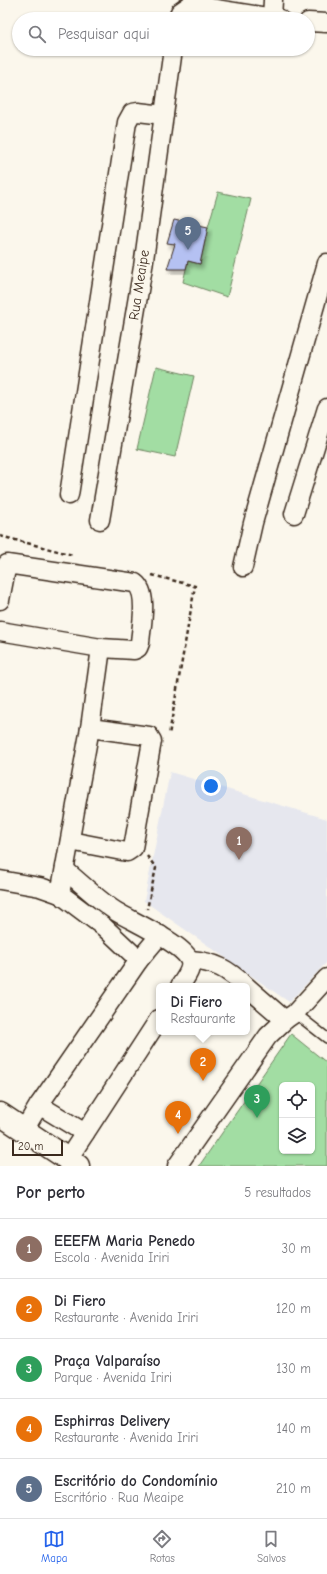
<!DOCTYPE html>
<html lang="pt">
<meta charset="utf-8">
<style>
:root{--surface:#fff;--page:#f2f2f3;--text:#2b2b33;--muted:#7c7c81;--line:#e1e1e2;--accent:#2563eb}
body{margin:0;font-family:"Comic Neue",sans-serif;background:var(--page);color:var(--text)}
.controls{position:absolute;right:12px;bottom:12px;display:grid;overflow:hidden;border-radius:6px;box-shadow:0 1px 3px #0004}
.controls button{width:36px;height:36px;display:grid;place-items:center;padding:0;border:0;border-bottom:1px solid var(--line);background:var(--surface);color:var(--text);font:20px sans-serif}
.scale{position:absolute;left:12px;bottom:10px;width:51px;box-sizing:border-box;padding-left:4px;border:2px solid #3b2a1e;border-top:0;font-size:11px;line-height:14px;white-space:nowrap;color:#3b2a1e;-webkit-text-stroke:3px #fbf7ec;paint-order:stroke}
.you{position:absolute;left:211px;top:786px;width:14px;height:14px;margin:-10px;border:3px solid #fff;border-radius:50%;background:#1a73e8;box-shadow:0 0 0 6px #1a73e833}
.badge{display:grid;place-items:center;width:26px;height:26px;border-radius:50%;background:var(--accent);color:#fff;font-size:13px;font-weight:700}
.pin{position:absolute;translate:-50% -33px;filter:drop-shadow(0 1px 2px #0008)}
.pin::after{content:'';position:absolute;top:21px;width:14px;height:12px;background:inherit;clip-path:polygon(0 0,100% 0,50% 100%)}
.popup{position:absolute;left:156px;top:983px;width:94px;height:52px;box-sizing:border-box;display:grid;place-content:center;border-radius:6px;background:var(--surface);filter:drop-shadow(0 1px 3px #0005);font-size:13px;white-space:nowrap;color:var(--muted)}
.popup b{font-size:15px;color:var(--text)}
.popup::after{content:'';position:absolute;left:50%;top:100%;margin-left:-8px;border:8px solid transparent;border-top-color:var(--surface)}
.list{margin:0;padding:0;list-style:none}
h2{display:flex;justify-content:space-between;align-items:center;height:52px;margin:0;padding:0 16px;font-size:17px}
h2 small{font-size:13px;font-weight:400;color:var(--muted)}
.list li{display:grid;grid-template-columns:26px 1fr auto;gap:12px;align-items:center;box-sizing:border-box;height:60px;padding:0 16px;border-top:1px solid var(--line)}
.list b{display:block;font-size:15px;white-space:nowrap}
.list p{margin:0;font-size:13px;white-space:nowrap;color:var(--muted)}
.list em{font-size:13px;font-style:normal;color:var(--muted)}
.icon{flex:none;width:22px;height:22px;fill:none;stroke:currentColor;stroke-width:2;stroke-linecap:round;stroke-linejoin:round}
.map{position:relative;flex:none;width:327px;height:1166px;overflow:hidden}
.search{position:absolute;background:var(--surface);box-shadow:0 1px 3px #0004;left:12px;right:12px;top:12px;height:44px;display:flex;align-items:center;gap:10px;box-sizing:border-box;padding:0 14px;border-radius:22px;color:var(--muted);font-size:15px}
.sheet{height:352px;background:var(--surface)}
nav{display:flex;justify-content:space-around;align-items:center;box-sizing:border-box;height:56px;border-top:1px solid var(--line);background:var(--surface);font-size:11px;color:var(--muted)}
nav a{display:grid;justify-items:center;gap:2px}
nav .on{color:var(--accent)}
.map>svg:first-child{display:block}
.built{fill:#e6e7ee}
.green{fill:#a2dda3;stroke:#6e8460;fill-rule:evenodd}
.building{fill:#b5c1f2;stroke:#3b2a1e;filter:url(#shadow)}
.lines{fill:none;stroke-linecap:round;stroke-linejoin:round}
.service-casing{stroke:#3b2a1e;stroke-width:12}
.minor-casing{stroke:#3b2a1e;stroke-width:21}
.tertiary-casing{stroke:#3b2a1e;stroke-width:25}
.path{stroke:#3b2a1e;stroke-width:2.5;stroke-dasharray:4 3;stroke-linecap:butt}
.service{stroke:#fbf7ec;stroke-width:9}
.minor{stroke:#fbf7ec;stroke-width:18}
.tertiary{stroke:#fbf7ec;stroke-width:22}
.labels{text-anchor:middle;dominant-baseline:central;stroke-width:4;stroke-linejoin:round;paint-order:stroke}
.street-label{font-size:14px;fill:#3b2a1e;stroke:#fbf7ec}
</style>
<div class="map">
<svg width="327" height="1166" viewBox="0 0 327 1166">
<defs>
<filter id="shadow"><feDropShadow dx="2.5" dy="4.5" stdDeviation="2" flood-color="#0004"/></filter>
</defs>
<rect width="100%" height="100%" fill="#fbf7ec"/>
<filter id="ink" filterUnits="userSpaceOnUse"><feTurbulence type="fractalNoise" baseFrequency=".025" numOctaves="2"/><feDisplacementMap in="SourceGraphic" scale="8" xChannelSelector="R" yChannelSelector="G"/><feConvolveMatrix kernelMatrix="1 2 1 2 8 2 1 2 1" color-interpolation-filters="sRGB"/></filter>
<g filter="url(#ink)">
<path class="built" d="M170 772 327 819V962L289 1002 144 901Z"/>
<g class="green">
<path d="M218 192 251 199 227 297 183 282 188 261 200 264 208 227Z"/>
<path d="M156 367 194 376 175 457 137 449Z"/>
<path d="M291 1034 327 1063V1166H199ZM282 1085H312V1151H282Z"/>
</g>
<path class="building" d="M174 220 208 227 200 264 188 261 186 269H167L175 244 167 243Z"/>
<g class="lines">
<g class="service-casing">
<path id="service" d="M295 1013 327 1038"/>
</g>
<g class="minor-casing">
<g id="minor">
<path d="M272 18 273 0"/>
<path d="M178 19 180 12 190 5 280 19"/>
<path d="M308 22 327 23"/>
<path d="M69 495 127 122 132 113 138 112 164 115"/>
<path d="M294 514 327 408"/>
<path d="M100 520 143 267 173 49"/>
<path d="M243 567 253 523 327 263"/>
<path d="M0 600 7 564 135 583C149 593 141 627 140 643L138 648 134 650 101 648 0 631"/>
<path d="M101 648 90 728 60 894 104 927 139 960"/>
<path d="M70 841 127 852 133 848 152 741 149 736 90 728"/>
<path d="M65 870C82 884 99 901 117 912 134 922 181 943 189 959 194 968 185 978 180 986"/>
<path d="M0 880 40 887 60 894"/>
<path d="M190 960C216 962 227 969 246 986"/>
<path d="M247 987 285 1020"/>
<path d="M159 1019 85 1133 39 1105 139 960 160 935"/>
<path d="M24 1130 39 1105"/>
<path d="M68 1159 85 1133"/>
<path d="M177 1166 268 1036 285 1020 295 1013 327 978"/>
</g>
</g>
<g class="tertiary-casing">
<path id="tertiary" d="M0 1114 78 1166"/>
</g>
<g class="path">
<path d="M0 536 73 555"/>
<path d="M152 575 195 586 169 735"/>
<path d="M147 856 156 868 147 909"/>
</g>
<use href="#service" class="service"/>
<use href="#minor" class="minor"/>
<use href="#tertiary" class="tertiary"/>
</g>
</g>
<g class="labels">
<g class="street-label">
<text transform="translate(139 285) rotate(-81)">Rua Meaipe</text>
</g>
</g>
</svg>
<div class="controls">
<button><svg class="icon" aria-label="locate" viewBox="0 0 24 24"><circle cx="12" cy="12" r="6"/><path d="M12 2v4M12 18v4M2 12h4M18 12h4"/></svg></button>
<button><svg class="icon" aria-label="layers" viewBox="0 0 24 24"><path d="M12 4l9 5-9 5-9-5zM3 14l9 5 9-5"/></svg></button>
</div>
<div class="scale">20 m</div>
<div class="you"></div>
<div class="pin badge" style="left:239px;top:860px;background:#8d6e63">1</div>
<div class="pin badge" style="left:203px;top:1081px;background:#e8710a">2</div>
<div class="popup"><b>Di Fiero</b>Restaurante</div>
<div class="pin badge" style="left:257px;top:1118px;background:#2e9e5b">3</div>
<div class="pin badge" style="left:178px;top:1134px;background:#e8710a">4</div>
<div class="pin badge" style="left:188px;top:250px;background:#5c6f8a">5</div>
<div class="search"><svg class="icon" aria-label="search" viewBox="0 0 24 24"><circle cx="10" cy="10" r="6"/><path d="M15 15l6 6"/></svg>Pesquisar aqui</div>
</div>
<section class="sheet">
<h2>Por perto<small>5 resultados</small></h2>
<ul class="list">
<li><span class="badge" style="background:#8d6e63">1</span><div><b>EEEFM Maria Penedo</b><p>Escola · Avenida Iriri</p></div><em>30 m</em></li>
<li><span class="badge" style="background:#e8710a">2</span><div><b>Di Fiero</b><p>Restaurante · Avenida Iriri</p></div><em>120 m</em></li>
<li><span class="badge" style="background:#2e9e5b">3</span><div><b>Praça Valparaíso</b><p>Parque · Avenida Iriri</p></div><em>130 m</em></li>
<li><span class="badge" style="background:#e8710a">4</span><div><b>Esphirras Delivery</b><p>Restaurante · Avenida Iriri</p></div><em>140 m</em></li>
<li><span class="badge" style="background:#5c6f8a">5</span><div><b>Escritório do Condomínio</b><p>Escritório · Rua Meaipe</p></div><em>210 m</em></li>
</ul>
</section>
<nav>
<a class="on"><svg class="icon" aria-label="map" viewBox="0 0 24 24"><path d="M3 6l6-2 6 2 6-2v14l-6 2-6-2-6 2zM9 4v14M15 6v14"/></svg>Mapa</a>
<a><svg class="icon" aria-label="directions" viewBox="0 0 24 24"><path d="M12 3l9 9-9 9-9-9zM9 14v-3h6M13 9l2 2-2 2"/></svg>Rotas</a>
<a><svg class="icon" aria-label="saved" viewBox="0 0 24 24"><path d="M7 4h10v16l-5-4-5 4z"/></svg>Salvos</a>
</nav>
